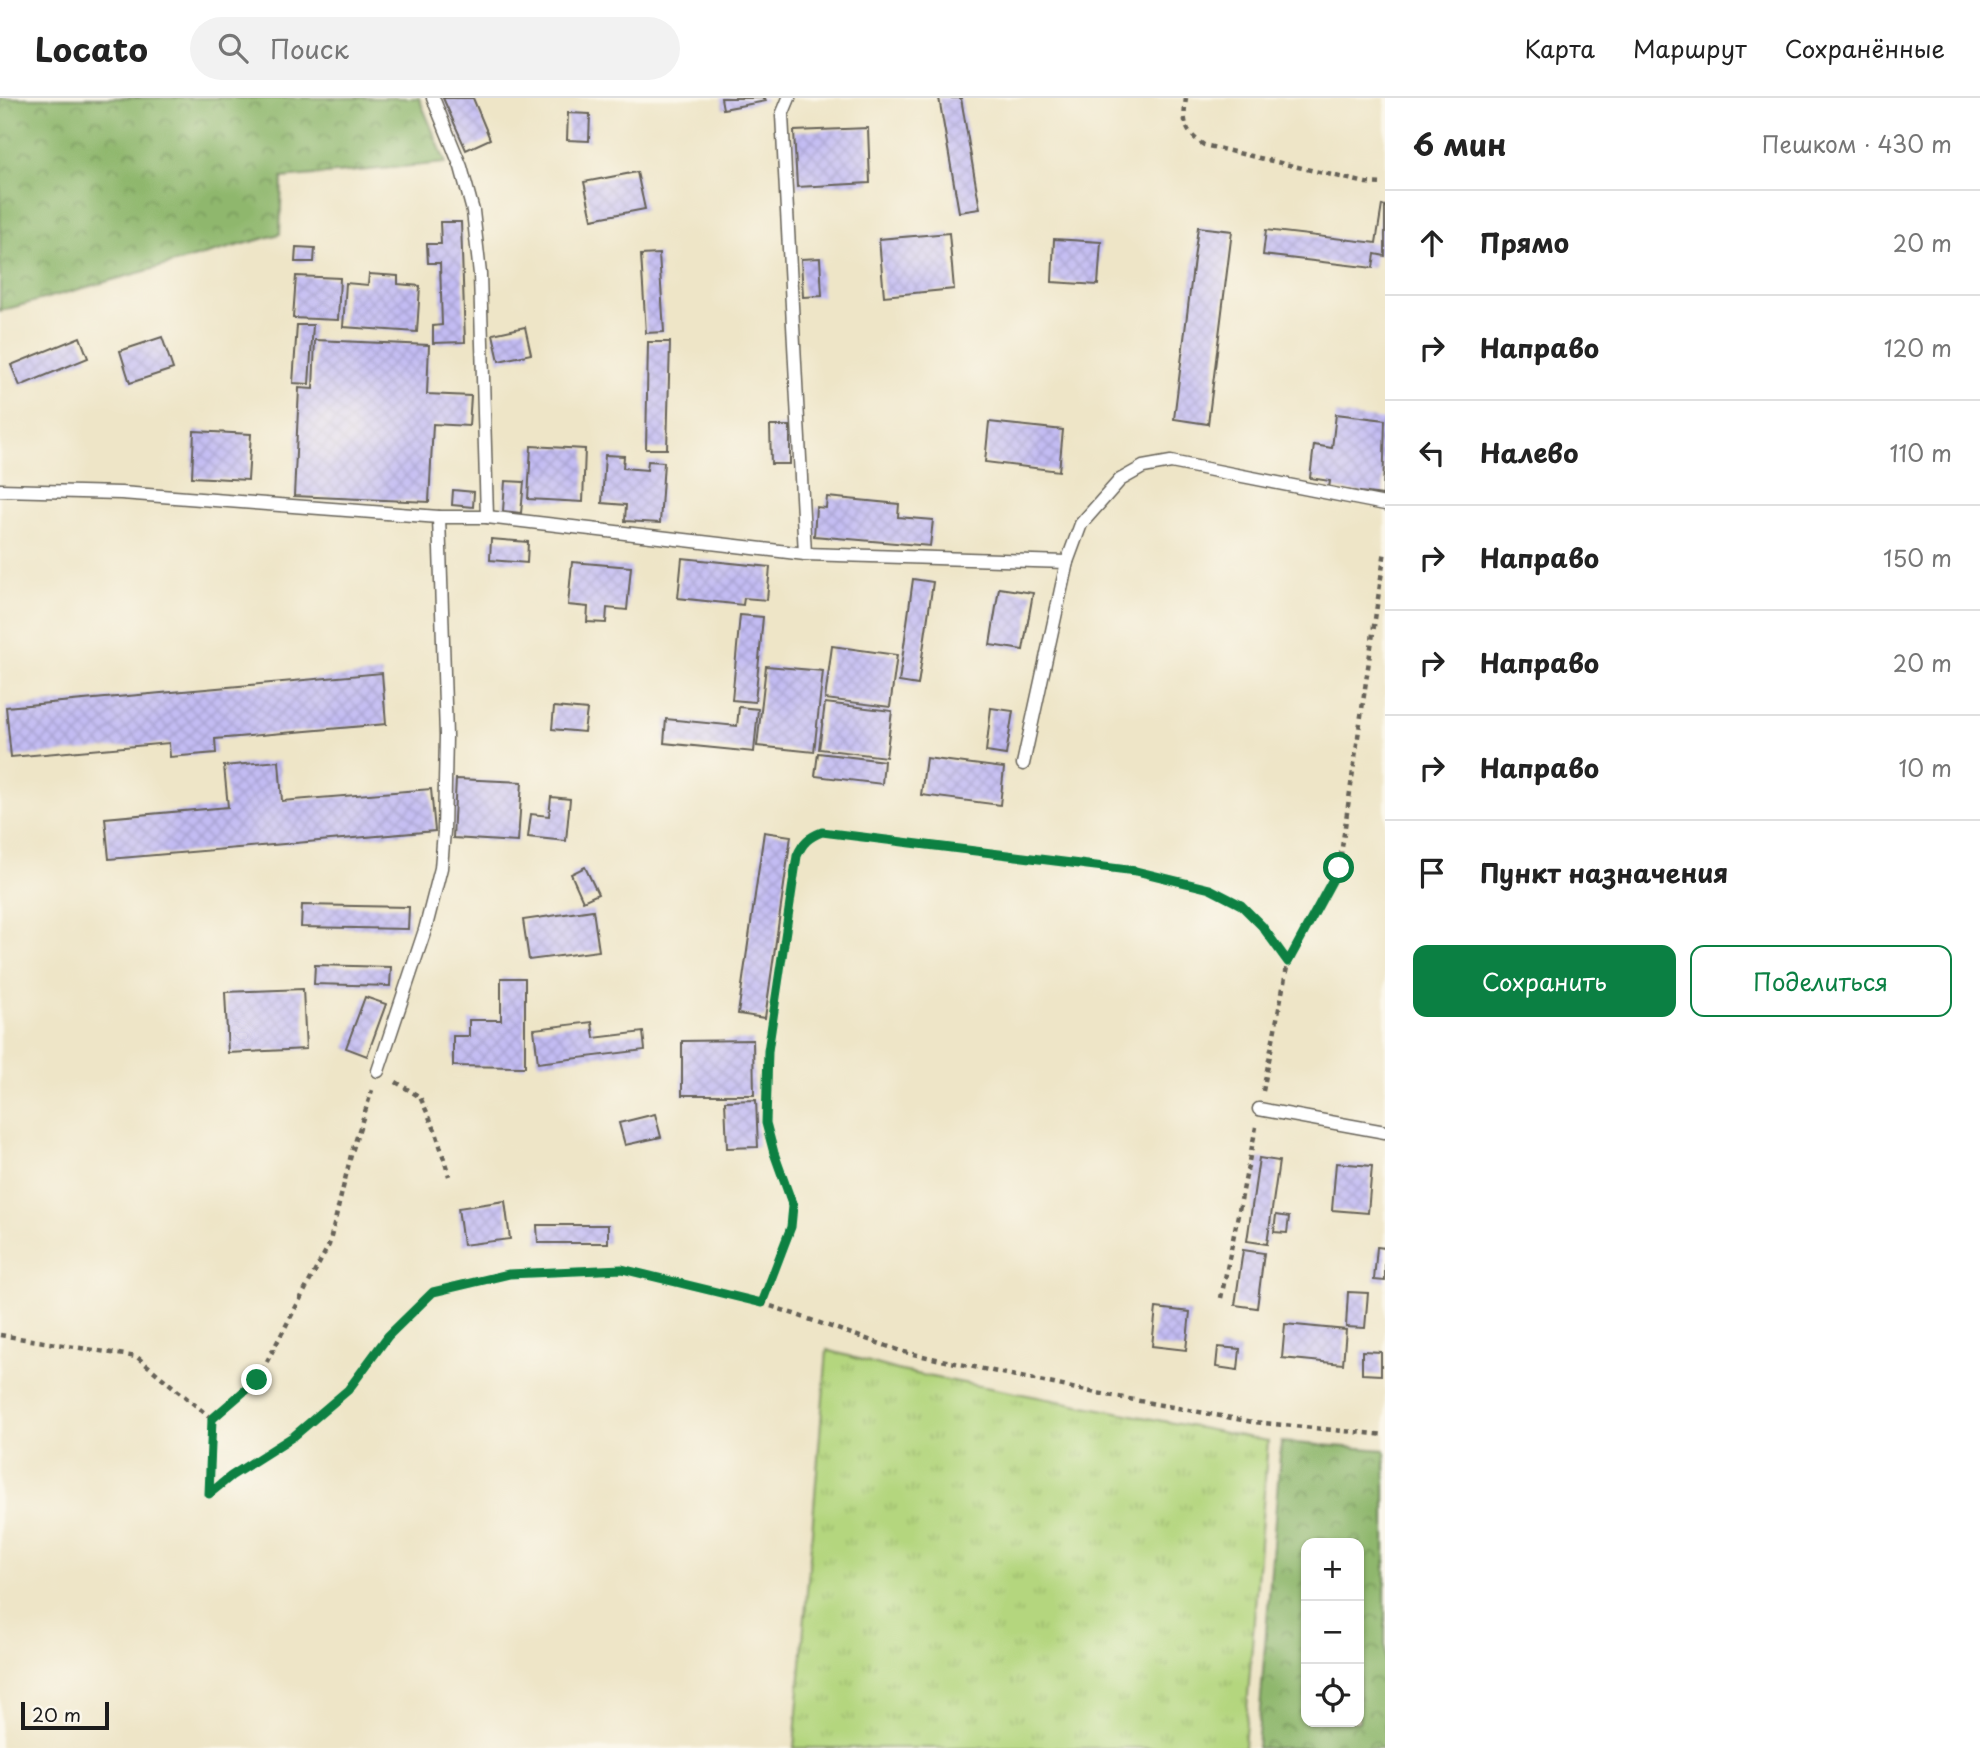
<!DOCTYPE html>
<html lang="ru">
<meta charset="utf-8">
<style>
:root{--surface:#fff;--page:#f2f2f2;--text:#222;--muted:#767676;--line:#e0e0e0;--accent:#0b8043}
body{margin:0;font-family:"Playpen Sans",sans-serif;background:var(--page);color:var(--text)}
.controls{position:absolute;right:21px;bottom:21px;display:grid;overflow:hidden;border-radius:14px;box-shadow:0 2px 5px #0004}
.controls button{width:63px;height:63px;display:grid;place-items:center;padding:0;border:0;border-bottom:2px solid var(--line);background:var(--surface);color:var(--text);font:35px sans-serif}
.scale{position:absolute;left:21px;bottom:18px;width:88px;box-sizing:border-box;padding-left:7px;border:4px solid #1c1c1c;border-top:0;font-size:19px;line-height:24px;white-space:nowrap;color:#1c1c1c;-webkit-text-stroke:5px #fbf7ec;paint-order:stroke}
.stop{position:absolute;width:21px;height:21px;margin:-16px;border:5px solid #0b8043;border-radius:50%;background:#fff}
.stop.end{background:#0b8043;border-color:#fff;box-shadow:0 2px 7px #0008}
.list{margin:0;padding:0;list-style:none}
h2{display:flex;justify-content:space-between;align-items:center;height:91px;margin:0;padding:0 28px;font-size:30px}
h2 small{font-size:23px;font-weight:400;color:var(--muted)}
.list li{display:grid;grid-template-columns:46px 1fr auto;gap:21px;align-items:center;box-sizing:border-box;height:105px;padding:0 28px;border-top:2px solid var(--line)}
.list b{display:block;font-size:26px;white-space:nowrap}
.list em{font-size:23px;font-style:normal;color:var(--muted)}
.actions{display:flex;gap:14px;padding:21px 28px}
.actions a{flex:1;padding:16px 0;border:2px solid var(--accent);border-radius:14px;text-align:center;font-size:24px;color:var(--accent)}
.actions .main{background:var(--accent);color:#fff}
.icon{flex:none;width:38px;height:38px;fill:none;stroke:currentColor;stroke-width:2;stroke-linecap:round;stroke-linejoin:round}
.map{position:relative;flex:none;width:1385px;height:1650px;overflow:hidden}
header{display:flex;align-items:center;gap:42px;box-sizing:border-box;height:98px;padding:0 35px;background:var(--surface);border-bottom:2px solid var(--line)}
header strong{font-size:33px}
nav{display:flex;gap:38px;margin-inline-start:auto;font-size:24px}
.search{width:490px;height:63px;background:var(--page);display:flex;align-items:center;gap:18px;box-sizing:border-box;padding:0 24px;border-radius:38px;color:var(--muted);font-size:26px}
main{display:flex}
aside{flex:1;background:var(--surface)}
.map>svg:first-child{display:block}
.grass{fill:url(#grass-tufts);stroke:#68794d;stroke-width:2}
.forest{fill:url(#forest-crowns);stroke:#566a44;stroke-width:2;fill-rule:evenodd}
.building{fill:url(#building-cross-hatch)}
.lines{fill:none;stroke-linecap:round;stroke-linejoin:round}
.lane-casing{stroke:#666258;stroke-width:15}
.path{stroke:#666258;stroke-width:4.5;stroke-dasharray:5 5;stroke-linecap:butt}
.lane{stroke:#fff;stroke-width:12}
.route{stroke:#0b8043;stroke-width:9}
</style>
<header>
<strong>Locato</strong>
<div class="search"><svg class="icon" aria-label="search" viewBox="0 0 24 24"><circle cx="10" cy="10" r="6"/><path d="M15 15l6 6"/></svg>Поиск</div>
<nav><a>Карта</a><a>Маршрут</a><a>Сохранённые</a></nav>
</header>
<main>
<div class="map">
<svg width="1385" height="1650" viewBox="0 0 1385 1650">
<defs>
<pattern id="grass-tufts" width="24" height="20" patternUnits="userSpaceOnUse" patternTransform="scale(1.75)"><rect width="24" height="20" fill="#b4d67e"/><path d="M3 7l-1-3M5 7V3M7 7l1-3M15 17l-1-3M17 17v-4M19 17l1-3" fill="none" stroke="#9ab76c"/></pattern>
<pattern id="forest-crowns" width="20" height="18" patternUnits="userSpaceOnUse" patternTransform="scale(1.75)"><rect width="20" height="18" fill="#8fb76d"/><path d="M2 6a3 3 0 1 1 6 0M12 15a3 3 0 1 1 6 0" fill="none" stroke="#749459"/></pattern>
<pattern id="building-cross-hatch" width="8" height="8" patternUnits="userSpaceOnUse" patternTransform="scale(1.75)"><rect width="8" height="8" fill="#c3bcf3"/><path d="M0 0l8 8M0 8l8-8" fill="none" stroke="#a7a1d0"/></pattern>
</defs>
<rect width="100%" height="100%" fill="#fbf7ec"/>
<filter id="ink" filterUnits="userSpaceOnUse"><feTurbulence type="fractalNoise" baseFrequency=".0143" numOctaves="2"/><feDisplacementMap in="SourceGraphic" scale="14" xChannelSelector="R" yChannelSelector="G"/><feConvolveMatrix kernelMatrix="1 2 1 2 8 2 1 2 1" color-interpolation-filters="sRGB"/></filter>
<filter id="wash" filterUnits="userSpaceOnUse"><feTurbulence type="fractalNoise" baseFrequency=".00686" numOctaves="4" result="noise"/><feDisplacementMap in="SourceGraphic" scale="28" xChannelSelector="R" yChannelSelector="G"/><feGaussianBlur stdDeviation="1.57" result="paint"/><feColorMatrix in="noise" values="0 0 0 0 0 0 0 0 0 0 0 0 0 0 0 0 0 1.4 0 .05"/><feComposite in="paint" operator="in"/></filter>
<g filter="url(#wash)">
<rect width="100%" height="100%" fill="#eee5c7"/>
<path class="grass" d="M827 1252 901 1273 1268 1343 1244 1650H794Z"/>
<g class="forest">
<path d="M0 0H419L446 65 282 80 280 136 0 213Z"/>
<path d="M1281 1344 1385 1352V1650H1257ZM1359 1445V1624H1306V1445Z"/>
</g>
<g id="blocks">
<g class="building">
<path d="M443 0H473L490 41 466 52Z"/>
<path d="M721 0H765L766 3 723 11Z"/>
<path d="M939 0H961L980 111 959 114Z"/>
<path d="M568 15 590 16 589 43 567 42Z"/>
<path d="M868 30 870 85 797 89 794 33Z"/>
<path d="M637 74 645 111 592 121 584 84Z"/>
<path d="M1382 107 1385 108V158L1375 156 1373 170 1263 157 1266 132 1376 145Z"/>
<path d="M440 124H461L465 244 433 245V228L442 227 440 165H428L427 146H441Z"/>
<path d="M1198 129 1232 133 1208 326 1174 321Z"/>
<path d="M949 135 954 191 884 198 879 141Z"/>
<path d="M1054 141 1101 144 1098 187 1052 184Z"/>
<path d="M296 149 315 150 314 164H295Z"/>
<path d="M659 156 664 234 646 235 641 157Z"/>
<path d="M820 160 822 198 803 199 801 161Z"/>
<path d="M369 176 398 178V186L420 188 417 234 343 229 346 185 368 187Z"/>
<path d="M296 178 340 180 338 222 293 220Z"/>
<path d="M297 227H313L309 286 293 285Z"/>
<path d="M525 229 531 256 499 263 493 236Z"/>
<path d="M80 239 88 260 20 288 11 267Z"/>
<path d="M162 239 173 271 130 285 120 253Z"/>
<path d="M315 242 429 247 427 296 471 298 469 328 433 326 429 404 294 398 299 290 313 291Z"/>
<path d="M648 244H670L667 351H646Z"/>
<path d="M1336 316 1385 322 1383 397 1329 390 1330 383 1310 380 1314 347 1332 350Z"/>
<path d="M989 324 1063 332 1059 373 985 364Z"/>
<path d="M770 328H790V366H771Z"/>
<path d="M194 333 251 336 248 382 192 379Z"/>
<path d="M531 348 585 351 583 404 528 401Z"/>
<path d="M605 357 624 358 623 370 647 372 648 363 664 364 660 425 625 423 626 407 602 405Z"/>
<path d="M505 383 524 384 521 415 503 413Z"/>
<path d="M453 392 474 394 473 409 452 407Z"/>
<path d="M827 399 899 406 898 419 933 422 930 448 814 438 816 409 826 410Z"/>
<path d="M491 441 528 444 527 465 490 462Z"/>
<path d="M682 460 770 469 767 502 744 500 743 507 678 500Z"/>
<path d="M572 464 631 469 627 512 607 510 606 525 587 524 588 509 568 507Z"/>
<path d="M913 481 933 484 918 587 899 584Z"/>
<path d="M999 490 1033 495 1023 552 990 547Z"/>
<path d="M740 517 763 519 755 604 732 602Z"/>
<path d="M832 548 897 557 890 609 825 601Z"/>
<path d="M766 568 823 573 814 654 757 648Z"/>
<path d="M382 575 386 626 215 641 216 655 170 659 169 645 11 659 6 609Z"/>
<path d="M825 605 892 613 886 659 819 651Z"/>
<path d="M554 609 587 612 584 634 552 631Z"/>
<path d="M739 609 758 611 754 654 664 645 666 621 737 628Z"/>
<path d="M991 610 1013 613 1006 657 986 654Z"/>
<path d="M818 655 884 663 882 686 815 678Z"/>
<path d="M926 660 1004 670 1000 707 921 697Z"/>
<path d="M279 663 282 703 431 691 435 733 109 761 105 720 228 709 224 668Z"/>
<path d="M456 681 522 684 518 744 453 740Z"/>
<path d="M551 699 570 701 566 743 528 739 531 716 549 718Z"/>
<path d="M764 734 791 738 765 920 738 916Z"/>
<path d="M585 769 598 796 583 803 571 776Z"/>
<path d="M302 807 409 809 408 831 301 829Z"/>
<path d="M593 812 599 853 529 862 523 822Z"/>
<path d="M315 867 391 869 390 888 314 886Z"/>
<path d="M501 880H525V969L453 968V938H469V922H501Z"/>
<path d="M303 891 306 951 228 955 225 894Z"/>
<path d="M365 899 386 906 367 958 346 950Z"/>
<path d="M592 924 594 940 643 934 645 952 538 965 534 931Z"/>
<path d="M753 942 754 997H682V943Z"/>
<path d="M756 1002 758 1049 727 1050 725 1003Z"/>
<path d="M655 1016 661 1039 625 1047 619 1025Z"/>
<path d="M1259 1060 1279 1063 1267 1146 1247 1143Z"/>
<path d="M1336 1065 1372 1068 1368 1115 1332 1112Z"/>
<path d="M505 1103 510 1141 463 1147 458 1110Z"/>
<path d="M1276 1117 1289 1119 1287 1135 1274 1134Z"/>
<path d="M537 1127H608V1145H538Z"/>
<path d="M1377 1149 1385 1150V1183L1374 1182Z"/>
<path d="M1243 1152 1264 1155 1257 1210 1235 1207Z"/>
<path d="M1348 1194 1368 1195 1365 1230 1346 1229Z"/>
<path d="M1156 1210 1190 1214 1186 1252 1152 1248Z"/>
<path d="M1285 1226 1346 1232 1343 1266 1282 1260Z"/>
<path d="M1218 1249 1240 1251 1238 1272 1216 1269Z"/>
<path d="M1362 1253 1381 1254V1277L1362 1276Z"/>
</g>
</g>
</g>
<g filter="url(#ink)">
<use href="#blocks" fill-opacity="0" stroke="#666258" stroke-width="2"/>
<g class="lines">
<g class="lane-casing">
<g id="lane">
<path d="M433 0 461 69 473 113 480 176 487 419"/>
<path d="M789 0 782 17 805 456"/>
<path d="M0 392 121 395 439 419H487L805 456 1067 464"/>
<path d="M1023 666 1067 464 1081 426 1120 382 1143 369 1171 364 1385 406"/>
<path d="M378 973 425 832 441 770 444 733 446 638 439 419"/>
<path d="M1259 1011 1385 1034"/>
</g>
</g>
<g class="path">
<path d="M1186 0C1183 23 1183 33 1204 47L1366 85 1385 86"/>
<path d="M396 984 420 999 436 1034 449 1078"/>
<path d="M1263 993 1288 864 1339 770 1385 452"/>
<path d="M1221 1200 1256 1029"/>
<path d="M762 1205 791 1129 793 1108 774 1055 766 1025 768 953 797 758C803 745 809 739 822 734L1136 773 1210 791 1241 807 1262 828 1288 864"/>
<path d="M0 1237 137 1259 212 1321 209 1396 231 1378 294 1338 348 1292 388 1238 433 1194 509 1176 622 1171 762 1205 904 1254 1086 1293 1253 1324 1385 1337"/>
<path d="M212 1321 257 1282 329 1147 351 1057 372 992"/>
</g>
<use href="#lane" class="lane"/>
</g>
</g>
<g class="lines" filter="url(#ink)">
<path class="route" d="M257 1282 212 1321 209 1396 231 1378 294 1338 348 1292 388 1238 433 1194 509 1176 622 1171 762 1205 791 1129 793 1108 774 1055 766 1025 768 953 797 758C803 744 809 739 822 734L1136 773 1210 791 1241 807 1262 828 1288 864 1339 770"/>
</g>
</svg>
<div class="controls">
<button>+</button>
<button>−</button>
<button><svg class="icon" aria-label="locate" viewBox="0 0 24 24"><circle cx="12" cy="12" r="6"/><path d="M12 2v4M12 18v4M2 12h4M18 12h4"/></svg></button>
</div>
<div class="scale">20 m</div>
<div class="stop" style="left:1339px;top:770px"></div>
<div class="stop end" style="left:257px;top:1282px"></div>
</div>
<aside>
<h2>6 мин<small>Пешком · 430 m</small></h2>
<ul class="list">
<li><svg class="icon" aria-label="ahead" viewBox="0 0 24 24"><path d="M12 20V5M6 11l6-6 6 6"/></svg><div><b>Прямо</b></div><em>20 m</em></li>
<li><svg class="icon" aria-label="right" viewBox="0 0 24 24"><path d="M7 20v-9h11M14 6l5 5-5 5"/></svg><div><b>Направо</b></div><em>120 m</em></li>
<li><svg class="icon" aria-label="left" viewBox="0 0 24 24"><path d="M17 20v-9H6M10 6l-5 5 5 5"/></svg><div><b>Налево</b></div><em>110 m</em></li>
<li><svg class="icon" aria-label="right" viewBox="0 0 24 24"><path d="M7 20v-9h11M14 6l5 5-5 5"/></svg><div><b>Направо</b></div><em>150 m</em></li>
<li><svg class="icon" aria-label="right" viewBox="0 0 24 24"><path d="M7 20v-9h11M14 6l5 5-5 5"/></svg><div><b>Направо</b></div><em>20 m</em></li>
<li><svg class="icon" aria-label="right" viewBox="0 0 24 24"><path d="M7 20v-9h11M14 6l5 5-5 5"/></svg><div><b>Направо</b></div><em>10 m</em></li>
<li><svg class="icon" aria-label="arrive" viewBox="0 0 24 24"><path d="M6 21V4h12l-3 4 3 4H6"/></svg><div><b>Пункт назначения</b></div></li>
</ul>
<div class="actions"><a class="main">Сохранить</a><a>Поделиться</a></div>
</aside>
</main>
